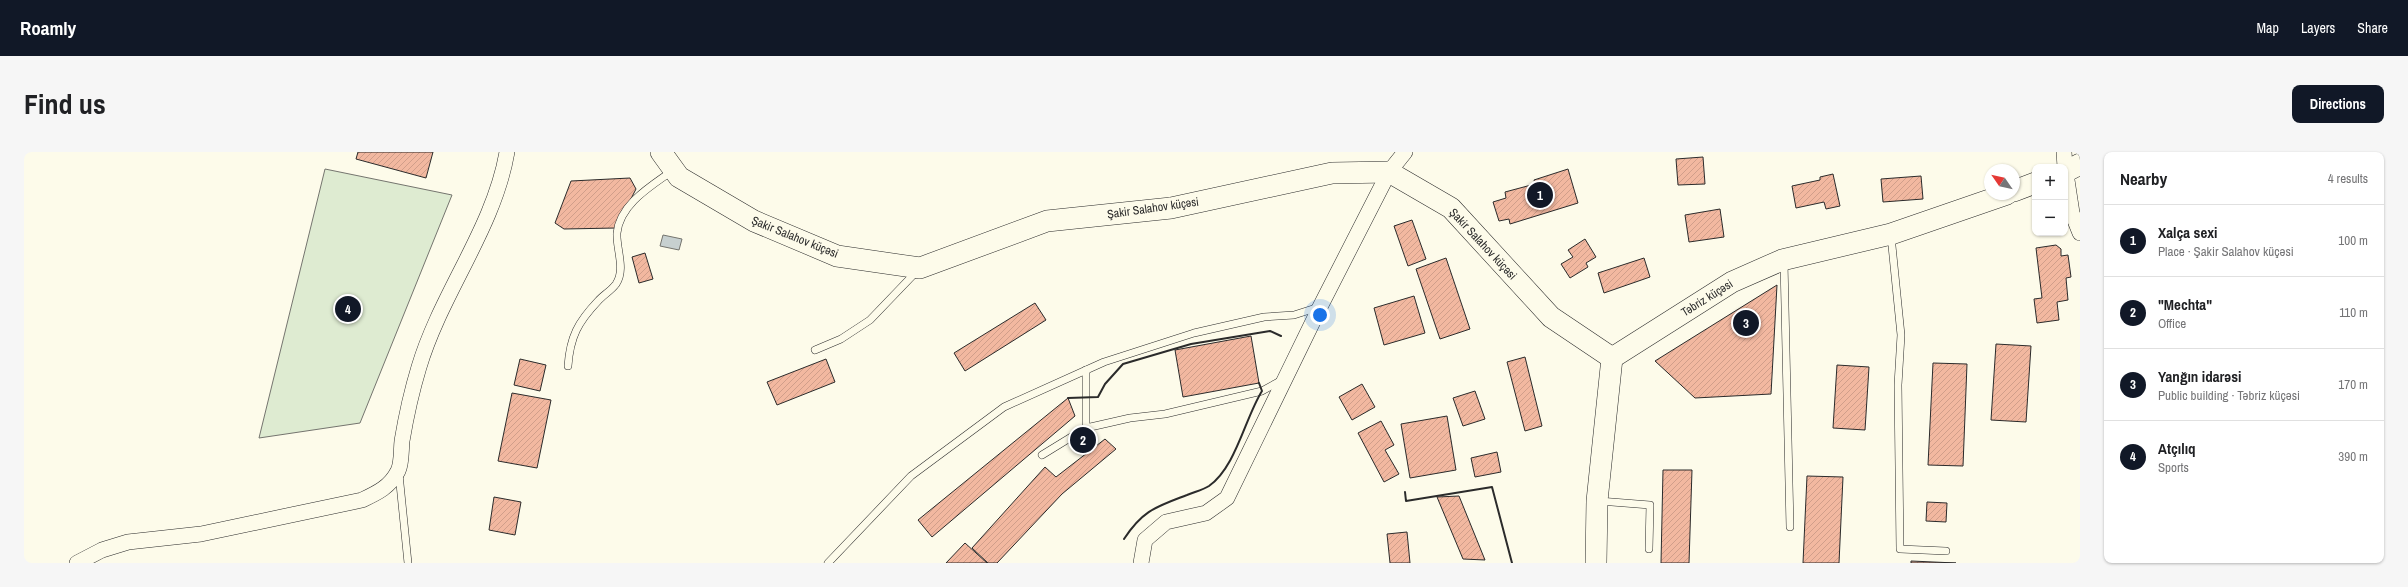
<!DOCTYPE html>
<meta charset="utf-8">
<style>
:root{--surface:#fff;--page:#f6f6f6;--text:#202124;--muted:#757577;--line:#e0e0e0;--accent:#111827}
body{margin:0;font-family:"Archivo Narrow",sans-serif;background:var(--page);color:var(--text)}
.controls{position:absolute;right:12px;top:12px;display:grid;overflow:hidden;border-radius:8px;box-shadow:0 1px 3px #0004}
.controls button{width:36px;height:36px;display:grid;place-items:center;padding:0;border:0;border-bottom:1px solid var(--line);background:var(--surface);color:var(--text);font:20px sans-serif}
.compass{position:absolute;left:1960px;top:12px;width:36px;height:36px;border-radius:50%;background:var(--surface);box-shadow:0 1px 3px #0004;rotate:304deg}
.you{position:absolute;left:1296px;top:163px;width:14px;height:14px;margin:-10px;border:3px solid #fff;border-radius:50%;background:#1a73e8;box-shadow:0 0 0 6px #1a73e833}
.badge{display:grid;place-items:center;width:26px;height:26px;border-radius:50%;background:var(--accent);color:#fff;font-size:13px;font-weight:700}
.pin{position:absolute;translate:-50% -50%;border:2px solid #fff;box-shadow:0 1px 4px #0006}
.list{margin:0;padding:0;list-style:none}
h2{display:flex;justify-content:space-between;align-items:center;height:52px;margin:0;padding:0 16px;font-size:17px}
h2 small{font-size:13px;font-weight:400;color:var(--muted)}
.list li{display:grid;grid-template-columns:26px 1fr auto;gap:12px;align-items:center;box-sizing:border-box;height:72px;padding:0 16px;border-top:1px solid var(--line)}
.list b{display:block;font-size:15px;white-space:nowrap}
.list p{margin:0;font-size:13px;white-space:nowrap;color:var(--muted)}
.list em{font-size:13px;font-style:normal;color:var(--muted)}
.map{position:relative;flex:none;width:2056px;height:411px;overflow:hidden;border-radius:8px}
header{display:flex;align-items:center;gap:24px;box-sizing:border-box;height:56px;padding:0 20px;background:var(--accent);color:#fff}
header strong{font-size:19px}
nav{display:flex;gap:22px;margin-inline-start:auto;font-size:14px}
.intro{display:flex;align-items:center;justify-content:space-between;box-sizing:border-box;height:96px;padding:0 24px}
h1{margin:0;font-size:28px}
.button{padding:10px 18px;border-radius:8px;background:var(--accent);color:#fff;font-size:14px;font-weight:700}
main{display:flex;gap:24px;padding:0 24px}
aside{flex:1;background:var(--surface);border-radius:8px;box-shadow:0 1px 3px #0004}
.map>svg:first-child{display:block}
.grass{fill:#deebd1;stroke:#74746e}
.water{fill:#c7d0d0;stroke:#74746e}
.building{fill:url(#building-hatch);stroke:#2b2b2b}
.lines{fill:none;stroke-linecap:round;stroke-linejoin:round}
.lane-casing{stroke:#2b2b2b;stroke-width:8}
.street-casing{stroke:#2b2b2b;stroke-width:16}
.secondary-casing{stroke:#2b2b2b;stroke-width:22}
.lane{stroke:#fdfbea;stroke-width:7}
.street{stroke:#fdfbea;stroke-width:15}
.secondary{stroke:#fdfbea;stroke-width:21}
.wall{stroke:#2b2b2b;stroke-width:2}
.labels{text-anchor:middle;dominant-baseline:central;stroke-width:3;stroke-linejoin:round;paint-order:stroke}
.street-label{font-size:12px;fill:#2b2b2b;stroke:#fdfbea}
</style>
<header>
<strong>Roamly</strong>
<nav><a>Map</a><a>Layers</a><a>Share</a></nav>
</header>
<div class="intro"><h1>Find us</h1><a class="button">Directions</a></div>
<main>
<div class="map">
<svg width="2056" height="411" viewBox="0 0 2056 411">
<defs>
<pattern id="building-hatch" width="6" height="6" patternUnits="userSpaceOnUse"><rect width="6" height="6" fill="#f2b8a0"/><path d="M-1 1l2-2M0 6l6-6M5 7l2-2" fill="none" stroke="#d09e8a"/></pattern>
</defs>
<rect width="100%" height="100%" fill="#fdfbea"/>
<path class="grass" d="M301 17 428 43 336 271 235 286Z"/>
<path class="water" d="M639 83 658 87 655 98 636 94Z"/>
<g class="building">
<path d="M334 0H409L402 26 332 7Z"/>
<path d="M1679 5 1681 32 1654 33 1652 7Z"/>
<path d="M1544 17 1554 51 1486 72 1485 67 1475 69 1469 50 1482 46 1481 40 1511 32 1510 28Z"/>
<path d="M1809 22 1816 54 1802 57 1800 50 1772 56 1768 34 1796 28V25Z"/>
<path d="M1897 24 1899 47 1859 50 1857 27Z"/>
<path d="M606 26 612 37 592 76 540 77 531 71 547 29Z"/>
<path d="M1696 57 1700 85 1665 90 1661 63Z"/>
<path d="M1388 68 1402 107 1384 114 1370 74Z"/>
<path d="M1561 87 1572 105 1562 111 1564 115 1546 126 1537 112 1549 105 1544 98Z"/>
<path d="M2032 93 2037 97V104L2044 103 2047 125 2042 126 2044 148 2033 150 2035 168 2013 171 2010 147 2018 146 2012 96Z"/>
<path d="M621 101 629 127 615 131 608 105Z"/>
<path d="M1422 106 1446 177 1416 187 1392 117Z"/>
<path d="M1620 106 1626 125 1580 141 1574 121Z"/>
<path d="M1753 133 1747 242 1671 246 1631 209Z"/>
<path d="M1390 144 1401 181 1360 193 1350 156Z"/>
<path d="M1011 151 1022 168 941 219 930 201Z"/>
<path d="M1227 184 1235 231 1159 245 1151 198Z"/>
<path d="M1972 192 2007 194 2002 270 1967 268Z"/>
<path d="M1501 205 1518 274 1501 279 1483 210Z"/>
<path d="M496 207 522 213 516 239 490 233Z"/>
<path d="M802 207 811 230 753 253 743 230Z"/>
<path d="M1909 211 1943 212 1939 314 1904 313Z"/>
<path d="M1813 213 1845 215 1841 278 1809 276Z"/>
<path d="M1338 232 1351 255 1328 268 1315 245Z"/>
<path d="M1451 239 1461 267 1439 274 1429 246Z"/>
<path d="M488 241 527 248 513 316 474 309Z"/>
<path d="M1044 246 1051 264 908 385 894 368Z"/>
<path d="M1423 264 1432 318 1386 326 1377 272Z"/>
<path d="M1357 269 1370 293 1361 298 1375 322 1360 330 1334 281Z"/>
<path d="M1081 287 1092 297 1038 342 973 411H964L948 396 1021 315 1032 325Z"/>
<path d="M1473 300 1477 320 1451 325 1447 306Z"/>
<path d="M1639 318H1668L1665 411H1637Z"/>
<path d="M1783 324 1819 325 1815 411H1779Z"/>
<path d="M1435 344 1461 408 1439 407 1413 345Z"/>
<path d="M470 345 497 350 491 383 465 378Z"/>
<path d="M1903 350 1923 351 1922 370 1902 369Z"/>
<path d="M1383 380 1386 411H1366L1363 382Z"/>
<path d="M941 391 963 411H922Z"/>
<path d="M1887 409 1932 411H1887Z"/>
</g>
<g class="lines">
<g class="lane-casing">
<g id="lane">
<path d="M1867 84 1877 183 1874 233 1876 397 1922 399"/>
<path d="M1760 110 1766 375"/>
<path d="M791 198 817 187 846 168 893 119"/>
<path d="M544 214C546 185 554 170 574 149 579 143 587 139 592 132 602 117 592 97 593 81 596 52 627 34 648 19"/>
<path d="M1062 276 1106 266 1141 262 1238 239 1258 228"/>
<path d="M1018 303 1062 276V218"/>
<path d="M375 322 384 411"/>
<path d="M1575 349 1626 353 1625 397"/>
<path d="M804 411 887 324 980 255 1080 210 1170 181 1240 165 1270 163 1295 155"/>
</g>
</g>
<g class="street-casing">
<g id="street">
<path d="M2040 0 2041 15"/>
<path d="M2041 15 2048 61 2056 81"/>
<path d="M53 411 78 398 104 390 177 382 338 348C353 341 366 335 374 319 378 311 377 298 378 289 382 265 388 238 395 215 417 141 470 76 483 0"/>
<path d="M1117 411 1121 388 1142 370 1182 361 1203 346 1296 155 1365 20 1381 0"/>
</g>
</g>
<g class="secondary-casing">
<g id="secondary">
<path d="M637 0 655 25 730 69 813 104 896 116 1023 69 1147 56 1308 21 1365 20 1427 56 1527 165 1588 206"/>
<path d="M2041 20 2056 12"/>
<path d="M1990 39 2011 31"/>
<path d="M1588 206 1708 130 1758 108 1867 82 1983 42"/>
<path d="M1572 411 1573 349 1588 206"/>
</g>
</g>
<use href="#lane" class="lane"/>
<use href="#street" class="street"/>
<use href="#secondary" class="secondary"/>
<g class="wall">
<path d="M1044 246 1074 245 1081 232 1099 212 1167 192 1246 179 1257 184"/>
<path d="M1381 340 1382 349 1468 335 1488 411"/>
<path d="M1100 387C1119 358 1132 355 1163 343 1170 340 1179 338 1185 334 1212 315 1221 266 1238 239L1235 231"/>
</g>
</g>
<g class="labels">
<g class="street-label">
<text transform="translate(1129 56) rotate(-8)">Şakir Salahov küçəsi</text>
<text transform="translate(771 85) rotate(22)">Şakir Salahov küçəsi</text>
<text transform="translate(1459 92) rotate(47)">Şakir Salahov küçəsi</text>
<text transform="translate(1683 146) rotate(-32)">Təbriz küçəsi</text>
</g>
</g>
</svg>
<div class="controls">
<button>+</button>
<button>−</button>
</div>
<svg class="compass" viewBox="-18 -18 36 36"><path d="M0-13l5 13h-10z" fill="#e53935"/><path d="M0 13l5-13h-10z" fill="#757577"/></svg>
<div class="you"></div>
<div class="pin badge" style="left:1516px;top:43px">1</div>
<div class="pin badge" style="left:1059px;top:288px">2</div>
<div class="pin badge" style="left:1722px;top:171px">3</div>
<div class="pin badge" style="left:324px;top:157px">4</div>
</div>
<aside>
<h2>Nearby<small>4 results</small></h2>
<ul class="list">
<li><span class="badge">1</span><div><b>Xalça sexi</b><p>Place · Şakir Salahov küçəsi</p></div><em>100 m</em></li>
<li><span class="badge">2</span><div><b>&quot;Mechta&quot;</b><p>Office</p></div><em>110 m</em></li>
<li><span class="badge">3</span><div><b>Yanğın idarəsi</b><p>Public building · Təbriz küçəsi</p></div><em>170 m</em></li>
<li><span class="badge">4</span><div><b>Atçılıq</b><p>Sports</p></div><em>390 m</em></li>
</ul>
</aside>
</main>
